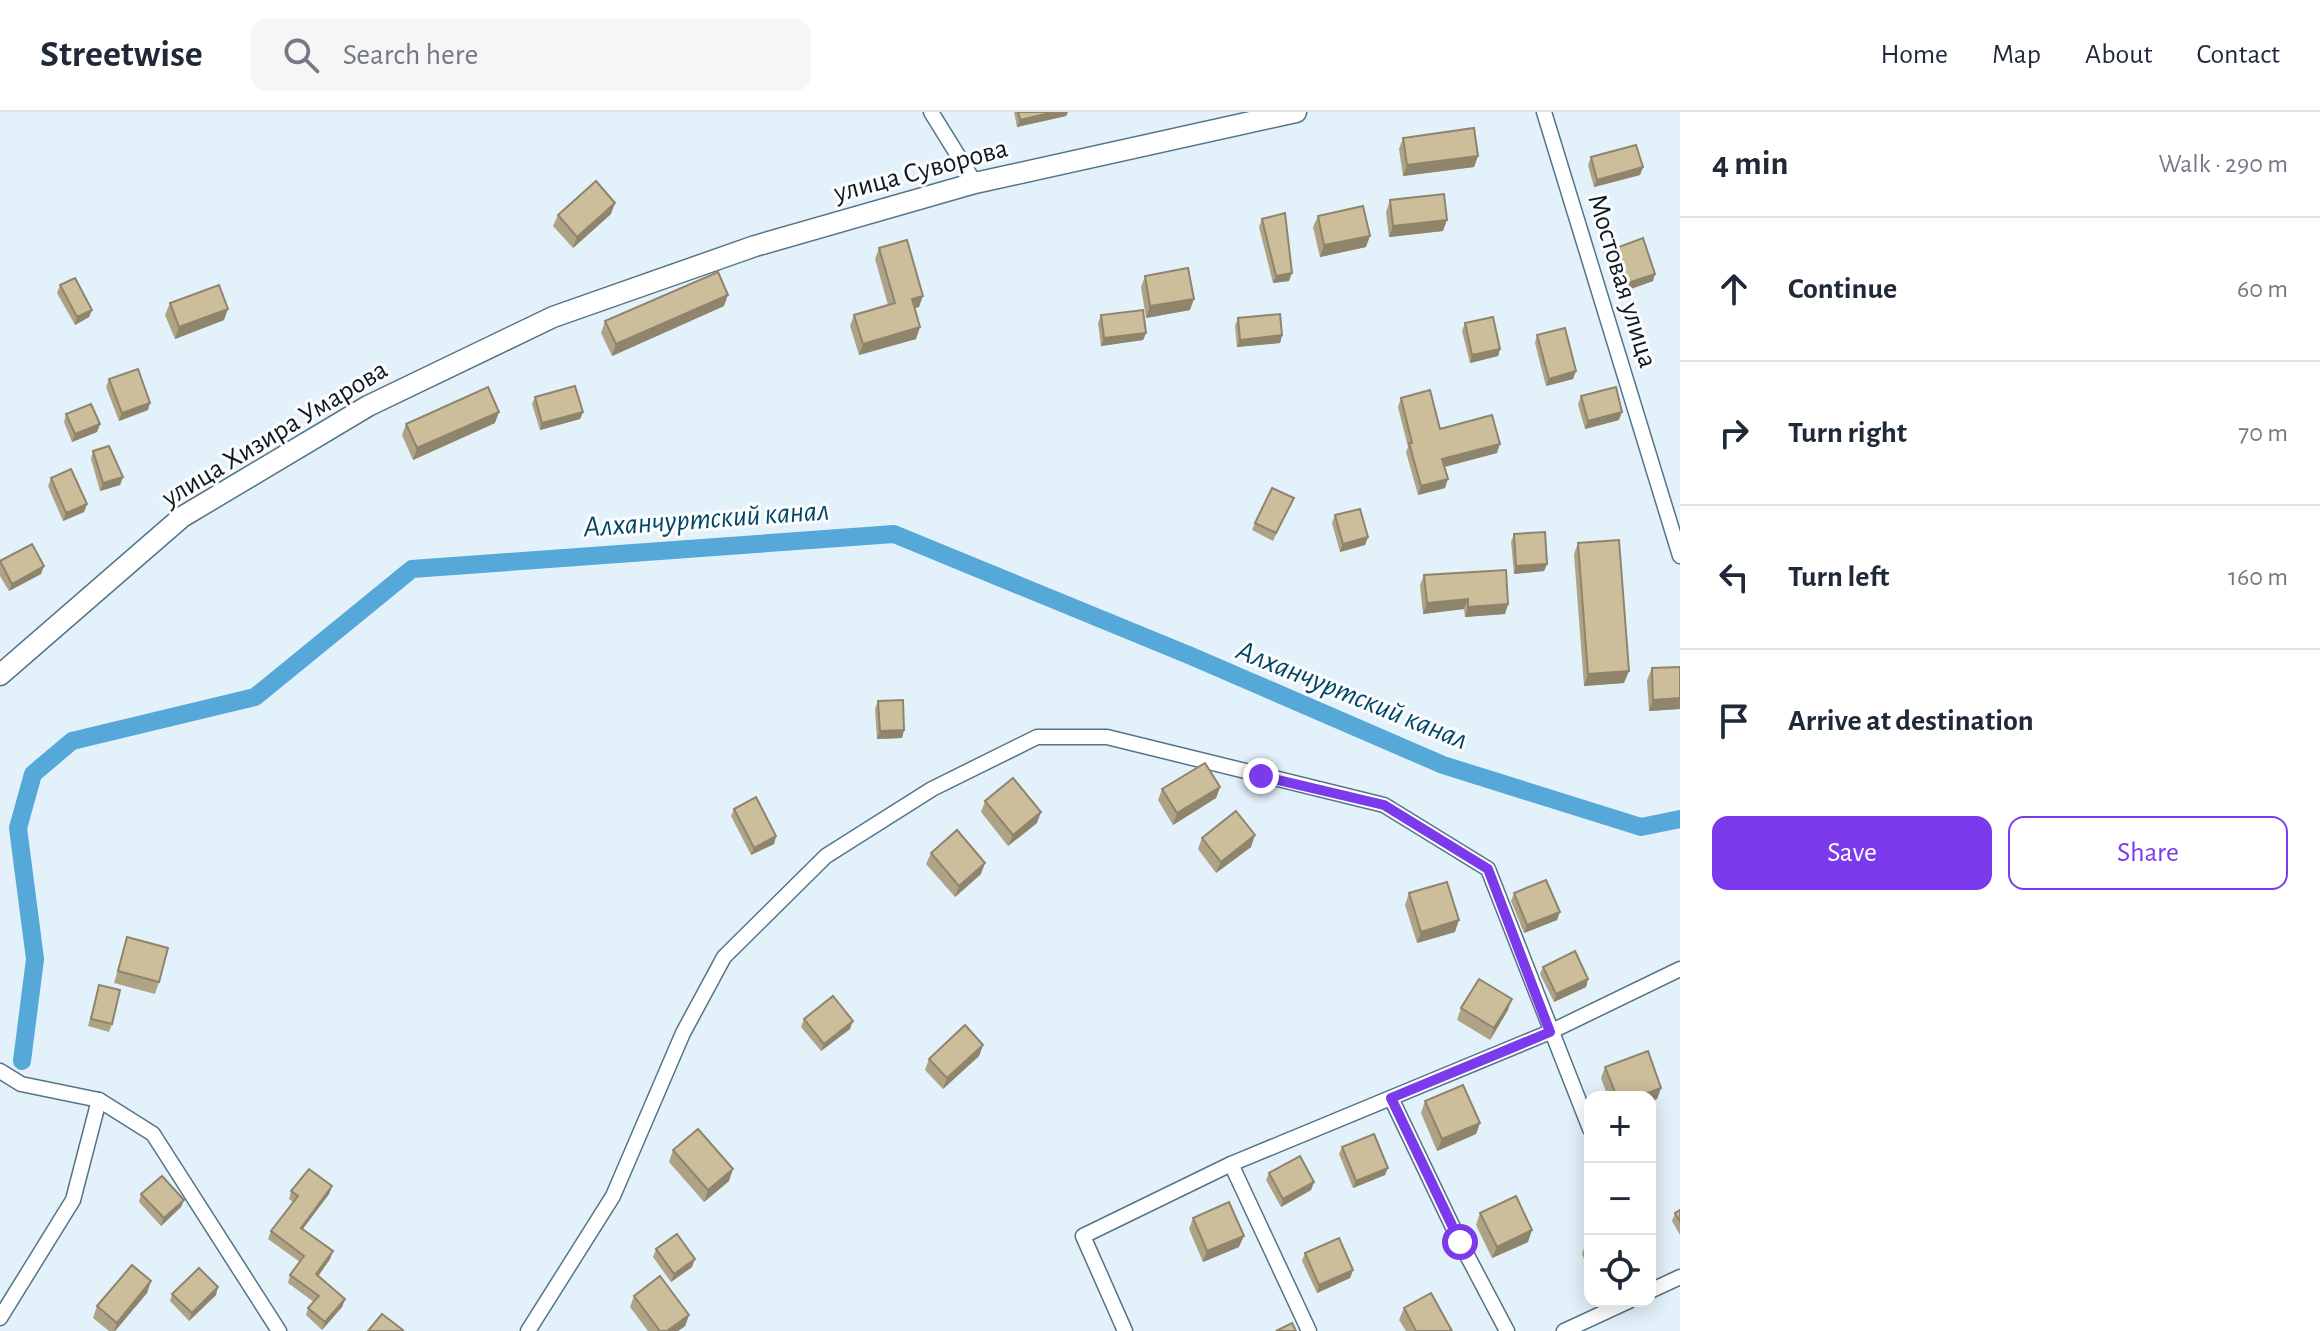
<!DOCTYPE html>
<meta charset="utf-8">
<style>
:root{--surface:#fff;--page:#f6f6f7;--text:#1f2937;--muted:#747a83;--line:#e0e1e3;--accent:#7c3aed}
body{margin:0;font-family:"Alegreya Sans",sans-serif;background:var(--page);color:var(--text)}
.controls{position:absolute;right:24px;bottom:24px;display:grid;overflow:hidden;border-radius:16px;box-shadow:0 4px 20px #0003}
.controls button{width:72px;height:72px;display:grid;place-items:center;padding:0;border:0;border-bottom:2px solid var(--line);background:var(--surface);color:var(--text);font:40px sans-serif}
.stop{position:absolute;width:24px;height:24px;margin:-18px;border:6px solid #7c3aed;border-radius:50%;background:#fff}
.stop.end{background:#7c3aed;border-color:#fff;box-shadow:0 2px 8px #0008}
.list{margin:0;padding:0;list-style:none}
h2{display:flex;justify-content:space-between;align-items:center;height:104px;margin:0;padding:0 32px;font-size:34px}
h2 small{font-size:26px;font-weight:400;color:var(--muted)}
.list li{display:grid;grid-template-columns:52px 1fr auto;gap:24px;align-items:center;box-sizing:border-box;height:144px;padding:0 32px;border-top:2px solid var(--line)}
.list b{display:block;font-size:30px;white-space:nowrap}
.list em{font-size:26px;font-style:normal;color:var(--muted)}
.actions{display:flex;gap:16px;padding:24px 32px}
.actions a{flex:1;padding:18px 0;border:2px solid var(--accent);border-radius:16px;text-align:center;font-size:28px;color:var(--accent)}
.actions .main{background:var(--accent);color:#fff}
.icon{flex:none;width:44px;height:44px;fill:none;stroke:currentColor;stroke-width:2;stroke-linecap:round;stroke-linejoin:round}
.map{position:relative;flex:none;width:1680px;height:1219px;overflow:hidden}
header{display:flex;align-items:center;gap:48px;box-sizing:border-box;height:112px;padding:0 40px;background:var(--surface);border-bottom:2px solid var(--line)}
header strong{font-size:38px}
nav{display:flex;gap:44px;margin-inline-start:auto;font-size:28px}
.search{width:560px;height:72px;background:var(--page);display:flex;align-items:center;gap:20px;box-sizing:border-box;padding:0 28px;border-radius:16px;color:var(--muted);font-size:30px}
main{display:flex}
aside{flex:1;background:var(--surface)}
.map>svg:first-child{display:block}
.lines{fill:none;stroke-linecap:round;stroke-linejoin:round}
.canal{stroke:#55a8d7;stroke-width:18}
.street-casing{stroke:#547488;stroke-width:17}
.secondary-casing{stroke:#547488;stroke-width:23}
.street{stroke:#fff;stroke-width:14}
.secondary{stroke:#fff;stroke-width:20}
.wall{fill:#afa385}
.shaded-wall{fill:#8f846c}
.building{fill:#ccbd9b;stroke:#8f846c;stroke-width:2}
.route{stroke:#7c3aed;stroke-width:10}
.labels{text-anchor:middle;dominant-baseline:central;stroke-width:6;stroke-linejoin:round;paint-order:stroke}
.street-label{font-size:28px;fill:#0c1921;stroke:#fcfcfc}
.water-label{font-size:30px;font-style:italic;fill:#004767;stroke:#fcfcfc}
</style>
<header>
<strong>Streetwise</strong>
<div class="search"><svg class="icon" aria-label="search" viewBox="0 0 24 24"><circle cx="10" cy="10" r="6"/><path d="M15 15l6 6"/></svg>Search here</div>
<nav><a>Home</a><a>Map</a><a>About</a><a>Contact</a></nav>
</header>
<main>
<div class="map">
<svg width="1680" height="1219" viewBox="0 0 1680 1219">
<rect width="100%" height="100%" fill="#e3f1fa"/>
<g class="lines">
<path class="canal" d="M22 949 35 847 18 716 33 662 72 629 255 585 412 457 894 422 1191 544 1443 653 1641 715 1680 707"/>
<g class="street-casing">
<g id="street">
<path d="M931 0 975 71"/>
<path d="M1544 0 1680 444"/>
<path d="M0 959 21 972 99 988 153 1022 279 1219"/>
<path d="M1391 986 1460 1130 1507 1219"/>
<path d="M1231 1052 1309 1219"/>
<path d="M1650 1179 1680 1165"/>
<path d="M0 1206 73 1088 99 988"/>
<path d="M528 1219 613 1084 683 921 724 845 826 744 932 677 1037 625H1107L1384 693 1488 757 1590 1017"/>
<path d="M1125 1219 1083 1124 1231 1052 1550 920 1680 857"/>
<path d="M1564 1219 1629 1189"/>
</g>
</g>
<g class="secondary-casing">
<path id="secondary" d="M0 563 182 405 368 294 553 205 755 134 975 71 1296 0"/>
</g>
<use href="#street" class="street"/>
<use href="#secondary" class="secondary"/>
</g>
<g class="wall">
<path d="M1014 0H1068L1066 4 1017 15Z"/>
<path d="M1403 26 1478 44 1474 55 1403 64 1399 37Z"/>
<path d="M1591 45 1643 55 1640 63 1594 75 1588 53Z"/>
<path d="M1390 88 1443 119 1389 125 1386 100Z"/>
<path d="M611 102 573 136 553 114 558 103Z"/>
<path d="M1318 104 1366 135 1320 145 1313 115Z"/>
<path d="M1262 107 1289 169 1273 171 1259 115Z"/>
<path d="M879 136 919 195 915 196 916 227 859 243 850 214 854 203 888 193 875 147Z"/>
<path d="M1616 136 1653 169 1625 179 1613 143Z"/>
<path d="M1145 164 1190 198 1146 206 1141 175Z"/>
<path d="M60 173 92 198 89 205 75 213 57 181Z"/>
<path d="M170 191 224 208 175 227 165 203Z"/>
<path d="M724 194 612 244 601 221 605 209Z"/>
<path d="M1101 203 1146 221 1143 228 1101 234 1098 211Z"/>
<path d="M1238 206 1282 223 1280 231 1237 235 1235 214Z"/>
<path d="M1465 211 1500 237 1498 244 1470 251 1462 219Z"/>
<path d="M1537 223 1573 267 1546 274 1535 231Z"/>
<path d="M109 267 148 298 119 309 106 275Z"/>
<path d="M1581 284 1619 308 1585 317 1578 292Z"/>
<path d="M535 285 583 300 580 307 540 318 532 292Z"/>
<path d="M1401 286 1440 317 1497 341 1445 355V376L1418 383 1406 340 1408 335 1398 295Z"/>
<path d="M66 302 100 312 97 320 72 330 64 310Z"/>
<path d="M495 311 413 348 402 323 406 312Z"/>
<path d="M93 339 123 365 120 373 100 379 91 347Z"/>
<path d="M51 366 87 392 84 400 63 409 48 374Z"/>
<path d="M1294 386 1273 429 1252 418 1255 411Z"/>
<path d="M1335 403 1368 425 1365 433 1340 440 1332 411Z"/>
<path d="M1514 422 1547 452 1544 459 1514 462 1511 430Z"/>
<path d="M1578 431 1624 571 1584 574 1574 442Z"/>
<path d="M0 449 41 462 9 479 0 464Z"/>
<path d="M1424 463 1508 492 1505 502 1465 505 1464 497 1423 502 1420 473Z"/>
<path d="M1680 555V597L1649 599 1647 568 1652 556Z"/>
<path d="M878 589 904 618 902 626 877 627 875 597Z"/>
<path d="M1220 675 1216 686 1173 713 1158 688 1162 677Z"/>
<path d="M985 689 1037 711 1008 734 981 700Z"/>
<path d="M734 697 776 724 774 732 751 743 731 704Z"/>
<path d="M1202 726 1251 735 1216 761 1198 737Z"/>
<path d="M931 741 981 762 955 785 926 752Z"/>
<path d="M1409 781 1455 820 1417 831 1405 793Z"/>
<path d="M1514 781 1557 808 1524 821 1511 789Z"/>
<path d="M127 825 159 870 155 882 114 871Z"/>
<path d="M1543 855 1588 867 1586 875 1554 890 1540 862Z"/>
<path d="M99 873 112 912 109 920 88 914Z"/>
<path d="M1461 896 1508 898 1490 928 1457 908Z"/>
<path d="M804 907 850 917 821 939 801 915Z"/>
<path d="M983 933 979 944 943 977 925 958 929 947Z"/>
<path d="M1605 955 1661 976 1657 987 1650 985H1608L1601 966Z"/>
<path d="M1425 989 1480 1011 1476 1022 1437 1039 1421 1001Z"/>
<path d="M1342 1035 1385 1063 1353 1076 1339 1042Z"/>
<path d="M673 1038 729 1069 704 1090 669 1050Z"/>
<path d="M1269 1061 1314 1070 1311 1078 1281 1095 1266 1068Z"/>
<path d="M332 1074 329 1082 303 1117 333 1139 330 1147 318 1164 345 1187 342 1195 322 1218 306 1203 308 1196 314 1190 288 1171 290 1163 300 1150 268 1127 271 1119 293 1090 289 1087 291 1079Z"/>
<path d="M141 1082 184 1088 181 1095 161 1114 139 1090Z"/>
<path d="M1680 1098V1123L1672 1109 1675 1101Z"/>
<path d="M1480 1101 1528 1130 1492 1146 1476 1113Z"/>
<path d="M1193 1106 1239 1135 1203 1150 1189 1117Z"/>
<path d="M1590 1129V1161L1582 1142 1586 1130Z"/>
<path d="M656 1137 692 1155 671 1170 653 1145Z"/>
<path d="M1305 1141 1353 1158 1350 1166 1317 1181 1302 1149Z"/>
<path d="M151 1169 147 1181 115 1219H109L93 1206 97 1194Z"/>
<path d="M172 1182 216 1183 189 1209 170 1189Z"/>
<path d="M634 1184 689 1203 685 1214 678 1219H648L630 1195Z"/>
<path d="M1404 1196 1452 1219H1406L1399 1208Z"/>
</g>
<g class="shaded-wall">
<path d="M1054 0H1068L1066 4 1017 15 1020 8Z"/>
<path d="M1478 44 1474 55 1403 64 1407 53Z"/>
<path d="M1643 55 1640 63 1594 75 1597 68Z"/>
<path d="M615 91 611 102 573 136 577 125Z"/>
<path d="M1447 108 1443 119 1389 125 1393 114Z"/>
<path d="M1370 124 1366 135 1320 145 1324 133Z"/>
<path d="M1292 161 1289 169 1273 171 1276 164Z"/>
<path d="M1655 162 1653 169 1625 179 1628 171Z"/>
<path d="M728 183 724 194 612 244 616 232Z"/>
<path d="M923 184 919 195 908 198 912 187Z"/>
<path d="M1194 187 1190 198 1146 206 1150 194Z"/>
<path d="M228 197 224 208 175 227 179 215Z"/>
<path d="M92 198 89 205 75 213 77 205Z"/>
<path d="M920 215 916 227 859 243 863 232Z"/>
<path d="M1146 221 1143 228 1101 234 1104 226Z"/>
<path d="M1282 223 1280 231 1237 235 1240 228Z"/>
<path d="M1500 237 1498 244 1470 251 1472 243Z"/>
<path d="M1576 259 1573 267 1546 274 1549 267Z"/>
<path d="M150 291 148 298 119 309 122 301Z"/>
<path d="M499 300 495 311 413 348 417 336Z"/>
<path d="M583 300 580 307 540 318 542 311Z"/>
<path d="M1622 300 1619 308 1585 317 1588 309Z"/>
<path d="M100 312 97 320 72 330 75 322Z"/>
<path d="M1500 332 1497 341 1439 356 1442 347Z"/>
<path d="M123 365 120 373 100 379 103 371Z"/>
<path d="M1448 367 1445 376 1418 383 1421 374Z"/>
<path d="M87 392 84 400 63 409 66 401Z"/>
<path d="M1368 425 1365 433 1340 440 1343 432Z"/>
<path d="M1547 452 1544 459 1514 462 1516 454Z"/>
<path d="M44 454 41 462 9 479 12 472Z"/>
<path d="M1468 487 1464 497 1423 502 1427 491Z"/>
<path d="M1508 492 1505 502 1465 505 1468 495Z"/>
<path d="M1629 559 1624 571 1584 574 1588 562Z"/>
<path d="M1680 586V597L1649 599 1653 588Z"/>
<path d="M904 618 902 626 877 627 880 619Z"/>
<path d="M1220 675 1216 686 1173 713 1177 701Z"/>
<path d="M1041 700 1037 711 1008 734 1013 723Z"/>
<path d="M1255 723 1251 735 1216 761 1221 750Z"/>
<path d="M776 724 774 732 751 743 754 736Z"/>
<path d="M985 751 981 762 955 785 959 774Z"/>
<path d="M1560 800 1557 808 1524 821 1527 813Z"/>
<path d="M1459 808 1455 820 1417 831 1421 820Z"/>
<path d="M1588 867 1586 875 1554 890 1556 882Z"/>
<path d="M1512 887 1508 898 1490 928 1494 916Z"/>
<path d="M853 909 850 917 821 939 824 932Z"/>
<path d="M983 933 979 944 943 977 947 966Z"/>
<path d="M1661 976 1657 987 1650 990V985H1637Z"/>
<path d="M1480 1011 1476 1022 1437 1039 1442 1027Z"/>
<path d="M1388 1056 1385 1063 1353 1076 1356 1069Z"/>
<path d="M733 1057 729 1069 704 1090 708 1078Z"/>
<path d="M1314 1070 1311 1078 1281 1095 1283 1087Z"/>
<path d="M332 1074 329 1082 298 1123 301 1116Z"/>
<path d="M184 1088 181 1095 161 1114 164 1106Z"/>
<path d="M1532 1118 1528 1130 1492 1146 1497 1135Z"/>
<path d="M1244 1124 1239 1135 1203 1150 1207 1139Z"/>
<path d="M333 1139 330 1147 314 1170 316 1162Z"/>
<path d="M695 1147 692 1155 671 1170 674 1162Z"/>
<path d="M1353 1158 1350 1166 1317 1181 1319 1173Z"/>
<path d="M151 1169 147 1181 115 1219H114L117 1211Z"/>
<path d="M218 1175 216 1183 189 1209 192 1201Z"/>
<path d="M345 1187 342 1195 322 1218 325 1210Z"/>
<path d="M689 1203 685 1214 678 1219H667Z"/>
</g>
<g class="building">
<path d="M1018 0H1054L1020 8Z"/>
<path d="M1474 16 1478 44 1407 53 1403 26Z"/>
<path d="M1636 33 1643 55 1597 68 1591 45Z"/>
<path d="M596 69 615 91 577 125 558 103Z"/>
<path d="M1444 82 1447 108 1393 114 1390 88Z"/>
<path d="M1363 94 1370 124 1324 133 1318 104Z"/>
<path d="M1285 101 1292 161 1276 164 1262 107Z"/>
<path d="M1643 126 1655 162 1628 171 1616 136Z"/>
<path d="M907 128 923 184 912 187 920 215 863 232 854 203 895 191 879 136Z"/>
<path d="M1188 156 1194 187 1150 194 1145 164Z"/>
<path d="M718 160 728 183 616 232 605 209Z"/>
<path d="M75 166 92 198 77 205 60 173Z"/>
<path d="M219 173 228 197 179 215 170 191Z"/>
<path d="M1143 198 1146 221 1104 226 1101 203Z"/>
<path d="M1280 202 1282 223 1240 228 1238 206Z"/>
<path d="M1493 205 1500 237 1472 243 1465 211Z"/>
<path d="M1565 216 1576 259 1549 267 1537 223Z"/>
<path d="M138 257 150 291 122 301 109 267Z"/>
<path d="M575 274 583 300 542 311 535 285Z"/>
<path d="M488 275 499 300 417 336 406 312Z"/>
<path d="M1616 275 1622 300 1588 309 1581 284Z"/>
<path d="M1430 278 1440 317 1492 303 1500 332 1442 347 1448 367 1421 374 1409 331H1412L1401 286Z"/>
<path d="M91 292 100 312 75 322 66 302Z"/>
<path d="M109 334 123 365 103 371 93 339Z"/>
<path d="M71 357 87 392 66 401 51 366Z"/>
<path d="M1272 376 1294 386 1276 421 1255 411Z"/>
<path d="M1360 397 1368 425 1343 432 1335 403Z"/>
<path d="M1545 420 1547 452 1516 454 1514 422Z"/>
<path d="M1619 428 1629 559 1588 562 1578 431Z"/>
<path d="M32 432 44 454 12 472 0 449Z"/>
<path d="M1506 458 1508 492 1468 495V487L1427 491 1424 463Z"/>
<path d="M1680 555V586L1653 588 1652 556Z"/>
<path d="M903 588 904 618 880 619 878 589Z"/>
<path d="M1205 651 1220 675 1177 701 1162 677Z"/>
<path d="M1013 666 1041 700 1013 723 985 689Z"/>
<path d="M756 685 776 724 754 736 734 697Z"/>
<path d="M1236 699 1255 723 1221 750 1202 726Z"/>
<path d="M957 718 985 751 959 774 931 741Z"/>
<path d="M1546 768 1560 800 1527 813 1514 781Z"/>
<path d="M1447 770 1459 808 1421 820 1409 781Z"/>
<path d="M127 825 168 836 159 870 118 859Z"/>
<path d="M1575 839 1588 867 1556 882 1543 855Z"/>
<path d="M1479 867 1512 887 1494 916 1461 896Z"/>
<path d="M99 873 120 878 112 912 91 907Z"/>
<path d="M833 884 853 909 824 932 804 907Z"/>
<path d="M965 913 983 933 947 966 929 947Z"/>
<path d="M1648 939 1661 976 1637 985H1617L1605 955Z"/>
<path d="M1463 973 1480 1011 1442 1027 1425 989Z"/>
<path d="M698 1017 733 1057 708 1078 673 1038Z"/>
<path d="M1374 1022 1388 1056 1356 1069 1342 1035Z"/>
<path d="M1300 1044 1314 1070 1283 1087 1269 1061Z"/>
<path d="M309 1057 332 1074 301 1116 333 1139 316 1162 345 1187 325 1210 308 1196 319 1184 290 1163 304 1144 271 1119 298 1084 291 1079Z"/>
<path d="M162 1064 184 1088 164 1106 141 1082Z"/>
<path d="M1516 1084 1532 1118 1497 1135 1480 1101Z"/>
<path d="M1229 1090 1244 1124 1207 1139 1193 1106Z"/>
<path d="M1680 1098V1110L1675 1101Z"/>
<path d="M677 1122 695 1147 674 1162 656 1137Z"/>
<path d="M1339 1126 1353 1158 1319 1173 1305 1141Z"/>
<path d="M1590 1129V1140L1586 1130Z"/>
<path d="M132 1153 151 1169 117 1211 97 1194Z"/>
<path d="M199 1156 218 1175 192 1201 172 1182Z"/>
<path d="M660 1164 689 1203 667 1219H660L634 1184Z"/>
<path d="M1431 1181 1452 1219H1416L1404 1196Z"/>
<path d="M382 1202 403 1218 402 1219H368Z"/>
<path d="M1292 1211 1296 1219H1276Z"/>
</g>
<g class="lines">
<path class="route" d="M1261 664 1384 693 1488 757 1550 920 1391 986 1460 1130"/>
</g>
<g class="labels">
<g class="street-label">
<text transform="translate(921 59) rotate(-15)">улица Суворова</text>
<text transform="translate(1622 169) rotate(73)">Мостовая улица</text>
<text transform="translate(275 322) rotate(-31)">улица Хизира Умарова</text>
</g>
<g class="water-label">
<text transform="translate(706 407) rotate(-4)">Алханчуртский канал</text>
<text transform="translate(1352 583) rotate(22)">Алханчуртский канал</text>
</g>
</g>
</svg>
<div class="controls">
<button>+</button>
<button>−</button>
<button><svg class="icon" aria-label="locate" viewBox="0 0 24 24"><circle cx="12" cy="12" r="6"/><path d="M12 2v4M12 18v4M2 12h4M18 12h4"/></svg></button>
</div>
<div class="stop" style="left:1460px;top:1130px"></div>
<div class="stop end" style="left:1261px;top:664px"></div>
</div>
<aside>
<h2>4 min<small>Walk · 290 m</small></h2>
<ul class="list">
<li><svg class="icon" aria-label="ahead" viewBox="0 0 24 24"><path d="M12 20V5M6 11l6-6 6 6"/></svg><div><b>Continue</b></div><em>60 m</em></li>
<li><svg class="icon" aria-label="right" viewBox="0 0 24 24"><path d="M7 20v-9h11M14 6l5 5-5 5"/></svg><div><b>Turn right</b></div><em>70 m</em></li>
<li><svg class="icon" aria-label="left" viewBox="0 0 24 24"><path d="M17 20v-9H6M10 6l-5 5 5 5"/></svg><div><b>Turn left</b></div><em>160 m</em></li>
<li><svg class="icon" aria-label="arrive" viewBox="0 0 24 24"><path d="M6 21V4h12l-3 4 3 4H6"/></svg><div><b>Arrive at destination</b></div></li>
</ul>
<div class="actions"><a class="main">Save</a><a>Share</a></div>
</aside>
</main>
